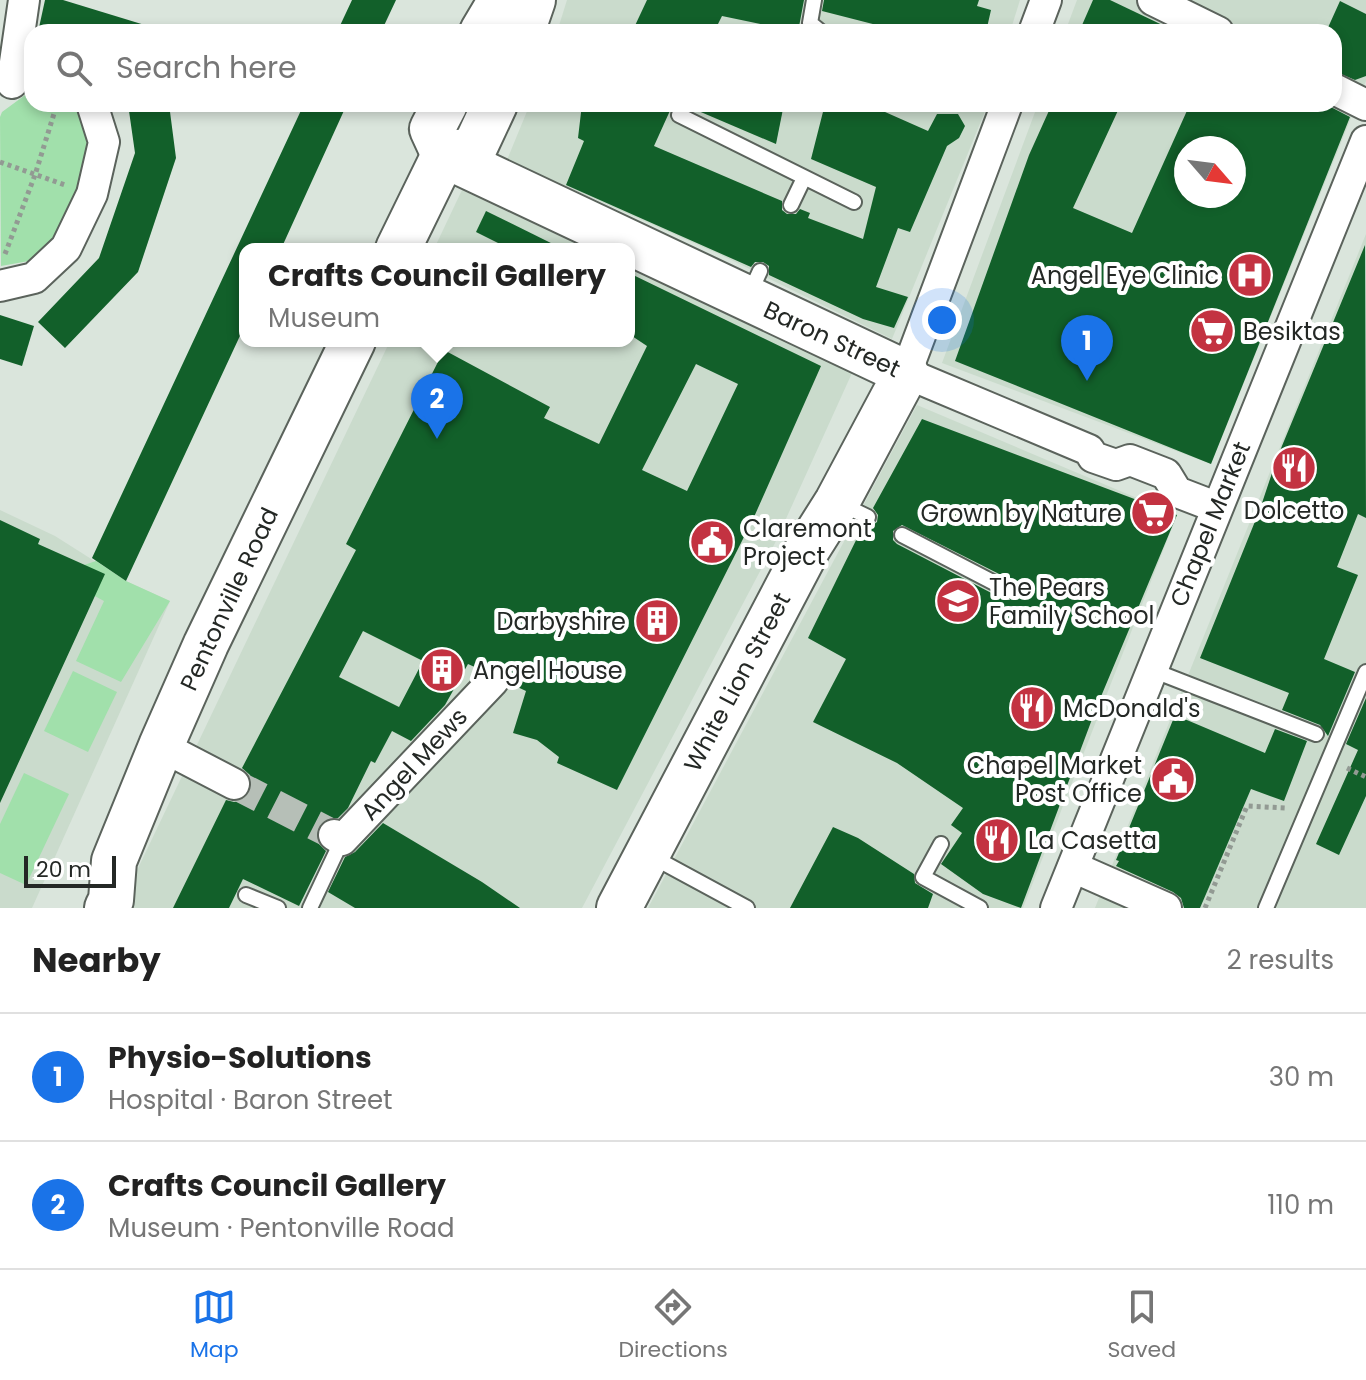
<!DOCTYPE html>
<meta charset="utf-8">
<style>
:root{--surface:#fff;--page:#f6f6f6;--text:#222;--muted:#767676;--line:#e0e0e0;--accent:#1a73e8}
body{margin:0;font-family:Poppins,sans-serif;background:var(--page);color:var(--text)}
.compass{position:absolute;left:1174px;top:136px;width:72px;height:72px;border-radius:50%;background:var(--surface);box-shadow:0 4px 12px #0003;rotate:118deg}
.scale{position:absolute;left:24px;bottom:20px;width:92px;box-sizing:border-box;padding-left:8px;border:4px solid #242825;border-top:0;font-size:22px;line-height:28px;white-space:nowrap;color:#242825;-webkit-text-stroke:6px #fff;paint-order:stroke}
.you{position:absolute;left:942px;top:320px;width:28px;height:28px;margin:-20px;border:6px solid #fff;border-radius:50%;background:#1a73e8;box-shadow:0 0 0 12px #1a73e833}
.badge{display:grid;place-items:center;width:52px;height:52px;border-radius:50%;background:var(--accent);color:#fff;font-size:26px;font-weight:700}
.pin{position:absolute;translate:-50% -66px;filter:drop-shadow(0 2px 4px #0008)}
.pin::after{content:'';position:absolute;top:42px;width:28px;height:24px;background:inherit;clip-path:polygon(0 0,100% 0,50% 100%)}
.popup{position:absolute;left:239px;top:243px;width:396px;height:104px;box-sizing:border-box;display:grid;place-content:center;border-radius:16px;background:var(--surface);filter:drop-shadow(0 2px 6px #0005);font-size:26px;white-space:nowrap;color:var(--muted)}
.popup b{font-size:30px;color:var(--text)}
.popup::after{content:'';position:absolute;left:50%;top:100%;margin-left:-16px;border:16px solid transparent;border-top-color:var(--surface)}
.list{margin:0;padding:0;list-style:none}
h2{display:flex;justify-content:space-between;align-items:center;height:104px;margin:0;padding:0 32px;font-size:34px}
h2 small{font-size:26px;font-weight:400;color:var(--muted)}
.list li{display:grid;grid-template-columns:52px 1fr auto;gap:24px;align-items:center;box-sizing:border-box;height:128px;padding:0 32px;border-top:2px solid var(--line)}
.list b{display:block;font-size:30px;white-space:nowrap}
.list p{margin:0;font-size:26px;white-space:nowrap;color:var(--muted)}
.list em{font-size:26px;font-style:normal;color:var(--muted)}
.icon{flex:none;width:44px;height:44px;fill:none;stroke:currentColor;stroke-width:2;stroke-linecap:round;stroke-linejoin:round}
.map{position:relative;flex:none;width:1366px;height:908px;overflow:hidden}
.search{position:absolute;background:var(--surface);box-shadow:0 4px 12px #0003;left:24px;right:24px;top:24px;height:88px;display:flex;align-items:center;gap:20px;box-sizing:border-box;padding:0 28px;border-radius:24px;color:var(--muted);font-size:30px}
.sheet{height:360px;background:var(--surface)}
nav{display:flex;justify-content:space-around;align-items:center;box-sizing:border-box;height:112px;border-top:2px solid var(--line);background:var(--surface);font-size:22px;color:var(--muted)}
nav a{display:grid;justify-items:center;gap:4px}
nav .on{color:var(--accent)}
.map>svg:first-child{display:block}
.built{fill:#cadbcc;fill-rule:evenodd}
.green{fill:#a1e0ab}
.building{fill:#12602a;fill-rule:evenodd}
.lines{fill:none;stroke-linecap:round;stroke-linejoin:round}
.street-tunnel{stroke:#b6bfb7;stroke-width:30;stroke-dasharray:30 15;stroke-linecap:butt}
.lane-casing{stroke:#5b635c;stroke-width:18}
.street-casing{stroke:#5b635c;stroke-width:34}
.highway-casing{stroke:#5b635c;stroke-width:48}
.path{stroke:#929a93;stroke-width:5;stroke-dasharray:4 4;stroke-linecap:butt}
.lane{stroke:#fff;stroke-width:14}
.street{stroke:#fff;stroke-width:30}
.highway{stroke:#fff;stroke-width:44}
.labels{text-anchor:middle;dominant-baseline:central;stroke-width:8;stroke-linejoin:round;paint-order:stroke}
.poi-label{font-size:24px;fill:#242825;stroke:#fff;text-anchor:start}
.street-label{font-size:24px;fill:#242825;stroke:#fff}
</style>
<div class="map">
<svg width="1366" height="908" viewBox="0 0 1366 908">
<rect width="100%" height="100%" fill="#dae5dc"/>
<g class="built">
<path d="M567 0H1020L1010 32H557Z"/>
<path d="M1077 0H1366V81L1211 464 942 363 1038 104H1334V32H1065ZM1186 148H1234V196H1186Z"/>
<path d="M530 104H988L892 339 721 255 507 160Z"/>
<path d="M462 190 587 249H434Z"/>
<path d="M1366 234V908H1095L1195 658Z"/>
<path d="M629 269 852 373 775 543 582 908H119L390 341H629Z"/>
<path d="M917 405 1177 515 1023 908H648Z"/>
<path d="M0 510 55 536 126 581 170 601 32 908H0Z"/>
</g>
<g class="green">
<path d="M32 90V104H81L91 143 80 190 60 232 29 261 1 266 0 117 2 112Z"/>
<path d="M96 561 126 581 170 601 121 682 76 661 104 601 80 588 69 570Z"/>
<path d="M73 671 117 692 88 752 44 731Z"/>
<path d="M24 773 69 794 26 885 0 873V824Z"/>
</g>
<g class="building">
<path d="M45 0H63L148 26 147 32H38Z"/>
<path d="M352 0H396L381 32H337Z"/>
<path d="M647 0H804L798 32 722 16 714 32H632Z"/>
<path d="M824 0H979L977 6 991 10 986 32H904L822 11Z"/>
<path d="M1093 0H1110L1177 32H1079Z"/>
<path d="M1340 1 1366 14V76L1355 80 1334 71V32H1326Z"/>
<path d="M128 104H169L176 158 138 272 65 348 38 322 99 258 135 153Z"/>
<path d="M304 104H347L281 249H245V325L126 581 92 558Z"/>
<path d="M582 104H673L654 146 782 201V210L787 214H796L800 209 810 213 808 218 863 239 876 187 811 159 825 104H867L928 131 937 114H958L965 126 959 138 947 146 910 232 898 228 876 287 908 297 894 328 863 319 769 275V266L763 262H755L751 267 566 185 584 141 578 138Z"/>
<path d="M682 104H784L776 144Z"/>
<path d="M1052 104H1121L1073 208 1132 233 1190 104H1325L1350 117 1211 464 955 361 1029 155ZM1186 148H1234V196H1186Z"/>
<path d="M486 211 563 249H510L476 232Z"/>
<path d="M1365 245 1366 518 1358 514 1337 567 1358 575 1324 659 1355 672 1328 736 1320 725 1282 710 1289 693 1200 658 1260 509 1277 458Z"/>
<path d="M629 273 821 366 754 517 617 790 557 763 559 757 537 740 513 733 526 691 511 684 506 669 498 664H487L479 669 468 664 445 705 411 741 392 731 375 763 371 761 348 808 338 818 326 819 319 825 316 834 318 843 326 851 299 906 243 879 229 908H173L226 800 234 802 243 800 250 792 252 784 250 775 242 768 356 550 346 544 444 350 550 407 544 418 599 444 647 346 629 334ZM696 364 738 384 687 491 642 470ZM363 631 423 661 399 707 339 677Z"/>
<path d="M0 315 34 326 22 366 0 359Z"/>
<path d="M922 419 1177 515 1097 706 1021 908 983 894 941 864 962 833 951 825 963 808 897 763 813 722 846 659 808 638 863 526 870 527 877 522 878 515 873 508ZM902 525 1013 581 1018 589 1016 595 1009 600 1003 599 897 544 893 540V531Z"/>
<path d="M0 520 40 539 38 544 105 574 0 803Z"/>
<path d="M1366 698V796L1339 855 1316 844 1358 750 1346 744Z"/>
<path d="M1175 715 1265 753 1275 729 1307 741 1284 801 1251 789 1200 908H1184L1181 898 1173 892 1116 866 1119 861 1116 860Z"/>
<path d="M383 823 482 882 520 908H355L328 892 345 857 355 852Z"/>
<path d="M833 827 858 838 914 874 915 883 933 894 928 908H790Z"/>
</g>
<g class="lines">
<path class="street-tunnel" d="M234 784 334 835"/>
<g class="lane-casing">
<g id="lane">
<path d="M814 0 810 23 821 32"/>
<path d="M679 115 854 202"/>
<path d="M791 205 804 178"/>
<path d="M749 295 760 271"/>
<path d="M841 504 868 517"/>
<path d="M902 535 1008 590"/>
<path d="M1152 670 1316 734"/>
<path d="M941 844 923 877 980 908"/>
<path d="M651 856 747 908"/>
<path d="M246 895 278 908"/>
<path d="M310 908 342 840"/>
<path d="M1266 908 1366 672"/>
</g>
</g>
<g class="street-casing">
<g id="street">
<path d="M1153 0 1218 32"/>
<path d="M1034 32 1046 0"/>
<path d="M12 83 24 0"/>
<path d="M1334 89 1366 105"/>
<path d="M1007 104 906 373 1089 450 1093 457 1116 465 1130 460 1166 474 1177 492 1216 507"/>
<path d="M0 286 34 278 66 248 92 194 104 142 92 104"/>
<path d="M161 746 234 784"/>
<path d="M334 835 342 840 493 681"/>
<path d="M1073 867 1166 908"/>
<path d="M1056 908 1366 141"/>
</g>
</g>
<g class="highway-casing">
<g id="highway">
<path d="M482 32 501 0"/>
<path d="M522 32 533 0"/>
<path d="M444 155 906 373 837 502 808 548 619 908"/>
<path d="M444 155 474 149 495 104"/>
<path d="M444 155 432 129 445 104"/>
<path d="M398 249 444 155"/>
<path d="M107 908 111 900 114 861 161 746 206 644 353 341"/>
</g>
</g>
<g class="path">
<path d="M0 162 65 185"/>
<path d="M5 254 35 175 57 104"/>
<path d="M1347 768 1366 777"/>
<path d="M1205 908 1247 806 1285 808"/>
</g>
<use href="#lane" class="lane"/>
<use href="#street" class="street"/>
<use href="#highway" class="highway"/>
</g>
<defs>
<g id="hospital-disc" transform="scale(2.3)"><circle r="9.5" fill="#c33241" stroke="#fff"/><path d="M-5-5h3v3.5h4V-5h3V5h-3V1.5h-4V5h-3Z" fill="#fff"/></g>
<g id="supermarket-disc" transform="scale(2.3)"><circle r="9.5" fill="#c33241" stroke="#fff"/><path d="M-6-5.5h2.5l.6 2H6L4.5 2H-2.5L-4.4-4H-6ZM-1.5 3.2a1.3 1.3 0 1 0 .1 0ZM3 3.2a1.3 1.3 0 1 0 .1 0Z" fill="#fff"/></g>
<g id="restaurant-disc" transform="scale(2.3)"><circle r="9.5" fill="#c33241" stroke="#fff"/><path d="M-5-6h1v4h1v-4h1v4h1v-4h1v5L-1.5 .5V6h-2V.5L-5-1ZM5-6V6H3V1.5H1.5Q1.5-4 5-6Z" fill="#fff"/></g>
<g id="civic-disc" transform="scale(2.3)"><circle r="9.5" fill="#c33241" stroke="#fff"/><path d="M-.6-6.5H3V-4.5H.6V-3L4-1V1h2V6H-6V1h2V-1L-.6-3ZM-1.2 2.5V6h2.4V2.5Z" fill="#fff"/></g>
<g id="school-disc" transform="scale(2.3)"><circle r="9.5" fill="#c33241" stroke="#fff"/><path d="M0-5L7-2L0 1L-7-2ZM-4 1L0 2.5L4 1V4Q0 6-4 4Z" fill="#fff"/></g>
<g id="building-disc" transform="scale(2.3)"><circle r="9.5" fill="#c33241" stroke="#fff"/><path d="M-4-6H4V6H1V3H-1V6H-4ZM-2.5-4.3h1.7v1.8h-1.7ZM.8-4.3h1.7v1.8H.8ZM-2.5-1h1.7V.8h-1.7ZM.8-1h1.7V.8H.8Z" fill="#fff"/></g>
</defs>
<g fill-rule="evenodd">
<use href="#hospital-disc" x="1250" y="275"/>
<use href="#supermarket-disc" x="1212" y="331"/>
<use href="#restaurant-disc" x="1294" y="468"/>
<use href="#supermarket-disc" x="1153" y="513"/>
<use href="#civic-disc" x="712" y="542"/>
<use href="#school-disc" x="958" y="601"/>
<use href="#building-disc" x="657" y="621"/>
<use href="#building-disc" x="442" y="670"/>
<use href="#restaurant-disc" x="1032" y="708"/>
<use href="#civic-disc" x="1173" y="779"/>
<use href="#restaurant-disc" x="997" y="840"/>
</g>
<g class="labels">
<g class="poi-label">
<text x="1219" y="275" text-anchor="end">Angel Eye Clinic</text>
<text x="1243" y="331">Besiktas</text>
<text x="1294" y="510" text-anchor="middle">Dolcetto</text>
<text x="1122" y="513" text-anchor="end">Grown by Nature</text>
<text x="743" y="528">Claremont<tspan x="743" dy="28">Project</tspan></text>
<text x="989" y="587">The Pears<tspan x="989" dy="28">Family School</tspan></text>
<text x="626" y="621" text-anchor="end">Darbyshire</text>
<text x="473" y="670">Angel House</text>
<text x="1063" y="708">McDonald's</text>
<text x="1142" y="765" text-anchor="end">Chapel Market<tspan x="1142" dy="28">Post Office</tspan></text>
<text x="1028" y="840">La Casetta</text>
</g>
<g class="street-label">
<text transform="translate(832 339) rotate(25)">Baron Street</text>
<text transform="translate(1210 524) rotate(-68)">Chapel Market</text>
<text transform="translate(229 599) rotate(-65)">Pentonville Road</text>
<text transform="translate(737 682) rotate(-62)">White Lion Street</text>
<text transform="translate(414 764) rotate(-47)">Angel Mews</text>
</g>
</g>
</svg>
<svg class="compass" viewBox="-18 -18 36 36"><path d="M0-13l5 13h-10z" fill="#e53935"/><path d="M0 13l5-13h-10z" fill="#767676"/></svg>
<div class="scale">20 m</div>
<div class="you"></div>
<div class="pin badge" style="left:1087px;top:381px">1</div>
<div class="pin badge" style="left:437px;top:439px">2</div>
<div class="popup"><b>Crafts Council Gallery</b>Museum</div>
<div class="search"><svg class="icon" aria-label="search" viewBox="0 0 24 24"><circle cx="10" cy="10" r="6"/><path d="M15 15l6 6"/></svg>Search here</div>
</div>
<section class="sheet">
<h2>Nearby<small>2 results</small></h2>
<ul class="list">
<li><span class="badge">1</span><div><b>Physio-Solutions</b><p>Hospital · Baron Street</p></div><em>30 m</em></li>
<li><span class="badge">2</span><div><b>Crafts Council Gallery</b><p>Museum · Pentonville Road</p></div><em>110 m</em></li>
</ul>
</section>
<nav>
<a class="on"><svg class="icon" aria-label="map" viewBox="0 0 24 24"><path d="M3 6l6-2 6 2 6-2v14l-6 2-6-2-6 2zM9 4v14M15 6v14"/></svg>Map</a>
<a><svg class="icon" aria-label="directions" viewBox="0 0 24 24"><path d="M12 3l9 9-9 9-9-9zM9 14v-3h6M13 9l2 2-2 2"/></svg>Directions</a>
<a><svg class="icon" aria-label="saved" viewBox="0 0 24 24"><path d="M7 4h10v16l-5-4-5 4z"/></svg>Saved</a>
</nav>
